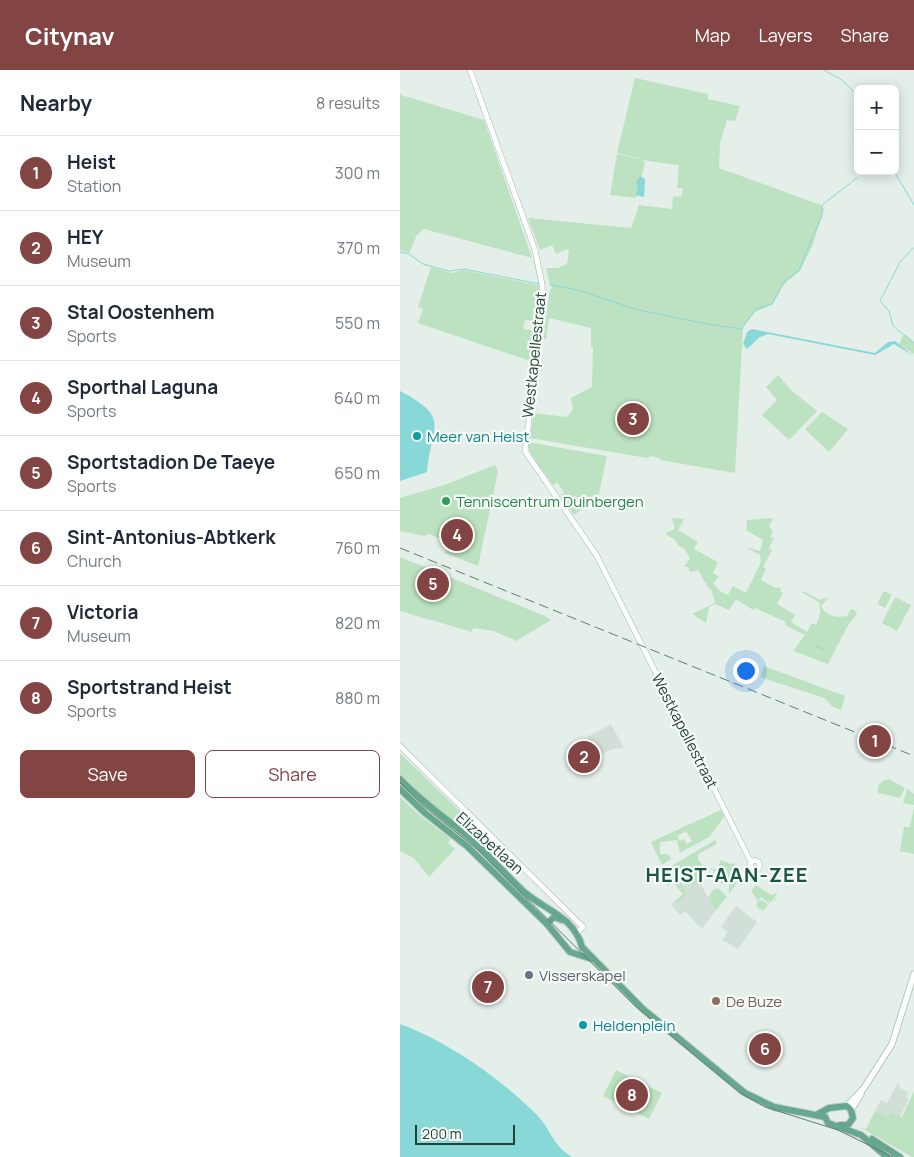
<!DOCTYPE html>
<meta charset="utf-8">
<style>
:root{--surface:#fff;--page:#f6f6f7;--text:#1f2937;--muted:#747a83;--line:#e0e1e3;--accent:#834444}
body{margin:0;font-family:Manrope,sans-serif;background:var(--page);color:var(--text)}
.controls{position:absolute;right:15px;top:15px;display:grid;overflow:hidden;border-radius:8px;box-shadow:0 2px 12px #0003}
.controls button{width:45px;height:45px;display:grid;place-items:center;padding:0;border:0;border-bottom:1px solid var(--line);background:var(--surface);color:var(--text);font:25px sans-serif}
.scale{position:absolute;left:15px;bottom:12px;width:100px;box-sizing:border-box;padding-left:5px;border:2px solid #224335;border-top:0;font-size:14px;line-height:18px;white-space:nowrap;color:#224335;-webkit-text-stroke:4px #f6fbf7;paint-order:stroke}
.you{position:absolute;left:345px;top:600px;width:18px;height:18px;margin:-12px;border:4px solid #fff;border-radius:50%;background:#1a73e8;box-shadow:0 0 0 8px #1a73e833}
.badge{display:grid;place-items:center;width:32px;height:32px;border-radius:50%;background:var(--accent);color:#fff;font-size:16px;font-weight:700}
.pin{position:absolute;translate:-50% -50%;border:2px solid #fff;box-shadow:0 1px 5px #0006}
.list{margin:0;padding:0;list-style:none}
h2{display:flex;justify-content:space-between;align-items:center;height:65px;margin:0;padding:0 20px;font-size:21px}
h2 small{font-size:16px;font-weight:400;color:var(--muted)}
.list li{display:grid;grid-template-columns:32px 1fr auto;gap:15px;align-items:center;box-sizing:border-box;height:75px;padding:0 20px;border-top:1px solid var(--line)}
.list b{display:block;font-size:19px;white-space:nowrap}
.list p{margin:0;font-size:16px;white-space:nowrap;color:var(--muted)}
.list em{font-size:16px;font-style:normal;color:var(--muted)}
.actions{display:flex;gap:10px;padding:15px 20px}
.actions a{flex:1;padding:11px 0;border:1px solid var(--accent);border-radius:8px;text-align:center;font-size:18px;color:var(--accent)}
.actions .main{background:var(--accent);color:#fff}
.map{position:relative;flex:none;width:514px;height:1087px;overflow:hidden}
header{display:flex;align-items:center;gap:30px;box-sizing:border-box;height:70px;padding:0 25px;background:var(--accent);color:#fff}
header strong{font-size:24px}
nav{display:flex;gap:28px;margin-inline-start:auto;font-size:18px}
main{display:flex}
aside{flex:1;background:var(--surface)}
.map>svg:first-child{display:block}
.built{fill:#d2dfd7}
.green{fill:#bce2c1;fill-rule:evenodd}
.water{fill:#88d8d8}
.lines{fill:none;stroke-linecap:round;stroke-linejoin:round}
.stream{stroke:#88d8d8;stroke-width:1}
.tertiary-casing{stroke:#a6b8af;stroke-width:6}
.secondary-casing{stroke:#a2bcaf;stroke-width:7}
.primary-casing{stroke:#c1cac6;stroke-width:8}
.tertiary{stroke:#fff;stroke-width:5}
.secondary{stroke:#fff;stroke-width:5.5}
.primary{stroke:#65a88d;stroke-width:6}
.tram{stroke:#5c7e70;stroke-width:1}
.rail{stroke:#5c7e70;stroke-width:1;stroke-dasharray:10 5;stroke-linecap:butt}
.culture-dot{fill:#0f9aa8;stroke:#f6fbf7;stroke-width:2}
.leisure-dot{fill:#2e9e5b;stroke:#f6fbf7;stroke-width:2}
.worship-dot{fill:#6b7280;stroke:#f6fbf7;stroke-width:2}
.education-dot{fill:#8d6e63;stroke:#f6fbf7;stroke-width:2}
.labels{text-anchor:middle;dominant-baseline:central;stroke-width:4.5;stroke-linejoin:round;paint-order:stroke}
.street-label{font-size:15px;fill:#224335;stroke:#f6fbf7}
.culture-label{font-size:15px;fill:#0d838f;stroke:#f6fbf7;text-anchor:start}
.leisure-label{font-size:15px;fill:#27864d;stroke:#f6fbf7;text-anchor:start}
.worship-label{font-size:15px;fill:#5b616d;stroke:#f6fbf7;text-anchor:start}
.education-label{font-size:15px;fill:#785e54;stroke:#f6fbf7;text-anchor:start}
.district-label{font-size:20px;font-weight:bold;letter-spacing:1px;fill:#1b5740;stroke:#f6fbf7}
</style>
<header>
<strong>Citynav</strong>
<nav><a>Map</a><a>Layers</a><a>Share</a></nav>
</header>
<main>
<aside>
<h2>Nearby<small>8 results</small></h2>
<ul class="list">
<li><span class="badge">1</span><div><b>Heist</b><p>Station</p></div><em>300 m</em></li>
<li><span class="badge">2</span><div><b>HEY</b><p>Museum</p></div><em>370 m</em></li>
<li><span class="badge">3</span><div><b>Stal Oostenhem</b><p>Sports</p></div><em>550 m</em></li>
<li><span class="badge">4</span><div><b>Sporthal Laguna</b><p>Sports</p></div><em>640 m</em></li>
<li><span class="badge">5</span><div><b>Sportstadion De Taeye</b><p>Sports</p></div><em>650 m</em></li>
<li><span class="badge">6</span><div><b>Sint-Antonius-Abtkerk</b><p>Church</p></div><em>760 m</em></li>
<li><span class="badge">7</span><div><b>Victoria</b><p>Museum</p></div><em>820 m</em></li>
<li><span class="badge">8</span><div><b>Sportstrand Heist</b><p>Sports</p></div><em>880 m</em></li>
</ul>
<div class="actions"><a class="main">Save</a><a>Share</a></div>
</aside>
<div class="map">
<svg width="514" height="1087" viewBox="0 0 514 1087">
<rect width="100%" height="100%" fill="#e4efe9"/>
<g class="built">
<path d="M211 654 224 678 212 679 197 686 187 667Z"/>
<path d="M285 788 316 840 302 859 285 841 280 845 271 834 283 824 273 812 268 816 263 808 266 806 263 802Z"/>
<path d="M336 836 357 852 338 879 322 870 328 862 321 857Z"/>
<path d="M498 1012 500 1018 508 1022 506 1027 509 1029 500 1047 492 1042 488 1048 475 1041 481 1030 487 1033Z"/>
</g>
<g class="green">
<path d="M235 8 308 24V29L340 36 335 51 327 50 320 73 319 98 421 135 424 140 413 174 400 201 384 214 373 234 355 242 343 257 335 403 260 390 259 388 250 386 247 388 130 368 134 343 167 347 173 340 171 328 192 317 193 277H191V258L149 248 146 269H143L150 220 152 217 150 216 146 198H158L167 194 169 181 167 179 156 184 152 175 140 180 128 148 231 158 239 135 272 139 273 126 281 127 283 118H277L279 95 248 91 217 83Z"/>
<path d="M0 22 1 25 84 50 132 188 24 159 17 165 9 183 0 180Z"/>
<path d="M217 84 243 90 245 93 236 128 210 125Z"/>
<path d="M133 189H136C140 210 142 231 140 252L125 250 123 259 139 261 133 292 18 253 23 239 18 237 31 197 51 203 63 200 139 215Z"/>
<path d="M504 264 514 272V284L499 274Z"/>
<path d="M378 305 392 321 417 341 389 370 362 345 377 330 366 317Z"/>
<path d="M422 342 448 359 429 382 405 359Z"/>
<path d="M128 372 207 386 198 428 174 445 161 425 164 422 157 412 153 415C145 402 129 388 128 372Z"/>
<path d="M95 395 98 402 78 496 45 483 47 475 43 472V470L29 464 24 466 0 461V428L44 415Z"/>
<path d="M272 448 284 449 278 460 298 472 294 479 318 492 313 503 319 507 313 513 320 521 328 525 333 516 346 523 361 492 360 485 345 477 360 481 363 470 346 460 347 450 373 448 369 456 373 462 370 467 374 468 369 478 372 480 363 497 366 499 361 510 374 517 381 518 380 521 383 523 377 534 395 545 391 552 407 562 412 553 416 555C420 546 421 542 419 532L403 523V521L420 530 429 527 421 536C427 547 436 548 447 546L451 539 455 540 457 544 448 555 428 594 393 581 405 565 385 555 386 552 355 538 353 540 336 529 329 540 315 534 309 537 306 553 292 544 315 533 311 519H309L298 500 290 502 288 497H284L290 488 284 478 279 476 274 469 267 465 266 463 275 459Z"/>
<path d="M0 487 145 546 151 550 116 571 94 561 73 558 72 562 0 541Z"/>
<path d="M484 521 492 525 485 538 477 534Z"/>
<path d="M495 527 511 535 497 561 482 553Z"/>
<path d="M364 596 445 626 441 640 432 636 424 628 360 607Z"/>
<path d="M0 683 74 755 70 764 42 744 0 706Z"/>
<path d="M489 709 505 718 500 728 478 723C477 715 481 710 489 709Z"/>
<path d="M507 719 514 724V735L503 733Z"/>
<path d="M0 727 24 749 51 769 48 773 55 779 29 807 14 788 0 781Z"/>
<path d="M514 736V784L500 781 504 757H510Z"/>
<path d="M321 740 324 747 309 767 280 783 277 770 260 772V784H268L271 789 262 795 251 772ZM286 761 292 771 287 774 284 769 280 771 277 766Z"/>
<path d="M315 770 317 774 298 784V789L305 799 299 814 296 812 286 795 284 796 294 814 292 815 284 800 277 804 286 825 278 833 276 831 283 824 273 812 268 816 263 802 267 800 266 804 268 808 275 804 270 797Z"/>
<path d="M321 790 331 794 334 793C341 805 338 813 329 824V814L321 813 319 806 324 800 320 798 318 803 309 798 317 800Z"/>
<path d="M356 815 371 825 378 822 374 828 376 831 372 829V832L368 830 370 834 363 829V827L360 828 359 832 362 830 368 835 362 842 363 838 359 840V837H356L358 831 351 821Z"/>
<path d="M318 818 327 827 316 840 308 828 312 821Z"/>
<path d="M216 1000 262 1023 249 1049 203 1026Z"/>
<path d="M514 1021V1087H512L460 1057 466 1059 475 1041 488 1047 491 1042 502 1047Z"/>
</g>
<g class="water">
<path d="M240 106 245 109 244 127 236 125 238 116 236 112Z"/>
<path d="M352 259 475 283 488 272 495 271 514 286 494 274 475 285 368 264 360 267 347 279 343 274 347 262Z"/>
<path d="M0 321C51 348 32 354 27 402L0 411Z"/>
<path d="M0 954C47 971 101 1009 136 1044 152 1060 151 1074 172 1087H0Z"/>
</g>
<g class="lines">
<g class="stream">
<path d="M424 0 442 10 458 26"/>
<path d="M494 101 514 135"/>
<path d="M460 105 466 101"/>
<path d="M513 178 500 192 480 231 489 241 493 256 514 273"/>
<path d="M0 182 9 184 23 194 49 201 64 199 140 214"/>
<path d="M152 215 182 221 234 239 307 254 341 259 356 239 372 234 384 212 399 200 422 145V135L457 108"/>
<path d="M416 576 423 579"/>
</g>
<g class="tertiary-casing">
<g id="tertiary">
<path d="M70 0 135 180 142 214 143 240 125 381 197 486 351 792"/>
<path d="M0 676 175 849 183 857 177 863"/>
<circle cx="355" cy="795" r="4.5"/>
</g>
</g>
<g class="secondary-casing">
<g id="secondary">
<path d="M447 1036 464 1018 492 974 514 904"/>
<path d="M451 1040 461 1024"/>
</g>
</g>
<g class="primary-casing">
<g id="primary">
<path d="M0 709C22 732 47 749 71 769 89 785 105 804 123 821 144 840 174 846 182 877L243 939 345 1023 374 1037 425 1047"/>
<path d="M0 719 25 743 68 777 147 854 170 882 192 889"/>
<path d="M147 854 154 847 162 850"/>
<path d="M418 1044 429 1038 447 1036 451 1040 453 1048 448 1055H440"/>
<path d="M425 1047 428 1053 461 1065 487 1087"/>
<path d="M472 1069 500 1087"/>
</g>
</g>
<use href="#tertiary" class="tertiary"/>
<use href="#secondary" class="secondary"/>
<use href="#primary" class="primary"/>
<path class="tram" d="M0 713 24 736 77 779 235 936 340 1023 365 1037 438 1060 493 1087"/>
<path class="rail" d="M0 478 514 686"/>
</g>
<g class="culture-dot">
<circle cx="17" cy="366" r="5"/>
<circle cx="183" cy="955" r="5"/>
</g>
<circle class="leisure-dot" cx="46" cy="431" r="5"/>
<circle class="worship-dot" cx="129" cy="905" r="5"/>
<circle class="education-dot" cx="316" cy="931" r="5"/>
<g class="labels">
<g class="street-label">
<text transform="translate(134 285) rotate(-84)">Westkapellestraat</text>
<text transform="translate(285 661) rotate(63)">Westkapellestraat</text>
<text transform="translate(90 773) rotate(42)">Elizabetlaan</text>
</g>
<g class="culture-label">
<text x="27" y="366">Meer van Heist</text>
<text x="193" y="955">Heldenplein</text>
</g>
<g class="leisure-label">
<text x="56" y="431">Tenniscentrum Duinbergen</text>
</g>
<g class="worship-label">
<text x="139" y="905">Visserskapel</text>
</g>
<g class="education-label">
<text x="326" y="931">De Buze</text>
</g>
<g class="district-label">
<text x="327" y="804">HEIST-AAN-ZEE</text>
</g>
</g>
</svg>
<div class="controls">
<button>+</button>
<button>−</button>
</div>
<div class="scale">200 m</div>
<div class="you"></div>
<div class="pin badge" style="left:475px;top:671px">1</div>
<div class="pin badge" style="left:184px;top:687px">2</div>
<div class="pin badge" style="left:233px;top:349px">3</div>
<div class="pin badge" style="left:57px;top:465px">4</div>
<div class="pin badge" style="left:33px;top:514px">5</div>
<div class="pin badge" style="left:365px;top:979px">6</div>
<div class="pin badge" style="left:88px;top:917px">7</div>
<div class="pin badge" style="left:232px;top:1025px">8</div>
</div>
</main>
